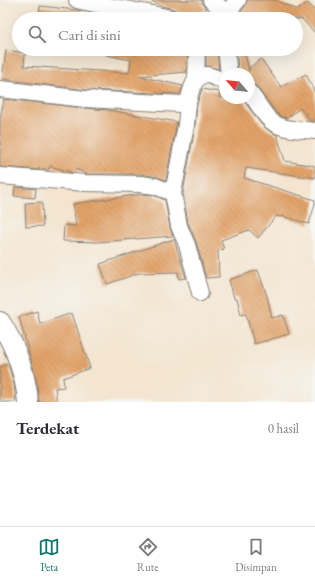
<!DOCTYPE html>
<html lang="id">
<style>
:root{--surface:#fff;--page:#f2f2f3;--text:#2b2b33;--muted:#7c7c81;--line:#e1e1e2;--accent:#0f766e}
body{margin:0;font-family:"EB Garamond",serif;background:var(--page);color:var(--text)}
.compass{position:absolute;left:219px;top:68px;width:36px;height:36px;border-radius:50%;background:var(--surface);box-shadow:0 4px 16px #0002;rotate:298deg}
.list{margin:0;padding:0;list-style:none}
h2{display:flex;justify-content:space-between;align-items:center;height:52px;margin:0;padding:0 16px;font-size:17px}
h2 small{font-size:13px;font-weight:400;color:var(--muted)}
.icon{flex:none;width:22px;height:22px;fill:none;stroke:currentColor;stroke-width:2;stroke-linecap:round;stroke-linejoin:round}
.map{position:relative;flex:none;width:315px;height:402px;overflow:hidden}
.search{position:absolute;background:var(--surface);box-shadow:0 4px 16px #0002;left:12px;right:12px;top:12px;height:44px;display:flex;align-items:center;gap:10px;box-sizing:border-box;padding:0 14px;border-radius:22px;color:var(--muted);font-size:15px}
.sheet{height:124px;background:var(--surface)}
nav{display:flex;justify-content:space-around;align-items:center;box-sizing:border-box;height:56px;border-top:1px solid var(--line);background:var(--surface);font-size:11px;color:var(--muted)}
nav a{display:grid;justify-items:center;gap:2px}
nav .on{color:var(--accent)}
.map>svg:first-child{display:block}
.building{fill:url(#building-back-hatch)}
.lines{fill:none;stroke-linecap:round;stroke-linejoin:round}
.minor-casing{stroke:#888076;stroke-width:18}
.tertiary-casing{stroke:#888076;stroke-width:22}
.minor{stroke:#fff;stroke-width:16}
.tertiary{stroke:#fff;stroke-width:20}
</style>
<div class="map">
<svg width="315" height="402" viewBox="0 0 315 402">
<defs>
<pattern id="building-back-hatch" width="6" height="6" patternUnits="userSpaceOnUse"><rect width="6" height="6" fill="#e2a369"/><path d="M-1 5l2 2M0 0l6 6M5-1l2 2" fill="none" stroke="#c18c5a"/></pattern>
</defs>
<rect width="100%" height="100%" fill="#f6f6f2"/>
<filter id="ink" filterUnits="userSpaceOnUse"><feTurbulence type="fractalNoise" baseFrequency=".025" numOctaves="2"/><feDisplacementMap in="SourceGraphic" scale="8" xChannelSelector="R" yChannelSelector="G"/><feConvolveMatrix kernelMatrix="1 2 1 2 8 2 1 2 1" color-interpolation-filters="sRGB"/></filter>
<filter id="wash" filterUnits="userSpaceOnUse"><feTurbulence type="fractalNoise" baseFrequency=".012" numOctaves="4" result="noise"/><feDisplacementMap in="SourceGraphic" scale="16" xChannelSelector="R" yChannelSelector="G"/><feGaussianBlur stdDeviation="0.9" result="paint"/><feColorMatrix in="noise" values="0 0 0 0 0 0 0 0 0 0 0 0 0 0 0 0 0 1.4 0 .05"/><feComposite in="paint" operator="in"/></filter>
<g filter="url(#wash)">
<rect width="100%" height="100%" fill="#f3e5d0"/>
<g id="blocks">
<g class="building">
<path d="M150 0H202V4L206 8 200 19H184L182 18 180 13 176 10 162 6Z"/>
<path d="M247 0H275L297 10 308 3 315 11V33L302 19H236L245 6Z"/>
<path d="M40 6 76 10 102 15 101 19H39Z"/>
<path d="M107 49H188L187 72 139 76 183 86 180 94 86 90 2 79 6 50 25 53 24 66 129 73 131 60 106 55Z"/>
<path d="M206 49H217L219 69 206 66Z"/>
<path d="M244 49 249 71V68L261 59 281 87 306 74 315 93V121H311L300 108 287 118 282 117 275 111 256 86 249 83V74H241L238 69 236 50Z"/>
<path d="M202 89 220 92 219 98H242L261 124 268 130 277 135 285 161 315 166V178L246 168 244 178 315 200V204L309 224 282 216V217L276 216 258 238 249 230 221 240 224 249 218 251 219 277 206 278 196 242 188 223 183 193 195 127 197 104Z"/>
<path d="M4 99 84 108 108 110 177 122 166 180 157 177 141 174H87L76 169 74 173 70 172 50 166 49 170 39 168V170L0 167V118Z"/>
<path d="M15 187 36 189 35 198 14 196Z"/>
<path d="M142 194 153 195 165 200 170 228 173 236 98 242 63 241 64 225 76 226 73 204Z"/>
<path d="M42 202 43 226 26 227 25 203Z"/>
<path d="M174 239 186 278 179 279 178 272 139 273 107 284 100 264Z"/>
<path d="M258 270 267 296 272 318 283 315 289 334 254 344 246 314 241 315 237 298H234L229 280Z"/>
<path d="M37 311 40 324 72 313 90 368 63 378 64 387 55 388 57 402H39L36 378 19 317Z"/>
<path d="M8 364 14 384 16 402H0V367Z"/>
</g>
</g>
</g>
<g filter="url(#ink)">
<use href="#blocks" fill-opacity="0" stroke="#888076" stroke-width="1"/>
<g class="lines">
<g class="minor-casing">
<g id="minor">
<path d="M77 0C109 8 142 10 173 19"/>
<path d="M211 0 227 13"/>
<path d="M226 19 227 13 238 0"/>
<path d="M226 49 229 74"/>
<path d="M196 80 197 49"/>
<path d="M0 89 85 99 181 104 188 103C190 94 193 75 206 75 212 75 219 80 225 82"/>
<path d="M249 92C256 100 261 110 268 118 279 131 299 129 315 131"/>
<path d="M0 176 85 183 141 184 155 186 173 193 179 226 187 245 200 293"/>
<path d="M173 193 186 125 188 103"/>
</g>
</g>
<g class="tertiary-casing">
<path id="tertiary" d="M0 322C15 345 26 375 28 402"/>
</g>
<use href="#minor" class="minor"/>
<use href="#tertiary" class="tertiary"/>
</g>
</g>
</svg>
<svg class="compass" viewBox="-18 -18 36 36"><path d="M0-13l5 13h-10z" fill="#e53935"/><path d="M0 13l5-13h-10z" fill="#7c7c81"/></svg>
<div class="search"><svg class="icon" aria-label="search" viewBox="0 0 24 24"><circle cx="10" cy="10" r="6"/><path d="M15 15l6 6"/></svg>Cari di sini</div>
</div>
<section class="sheet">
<h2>Terdekat<small>0 hasil</small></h2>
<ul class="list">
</ul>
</section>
<nav>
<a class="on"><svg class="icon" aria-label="map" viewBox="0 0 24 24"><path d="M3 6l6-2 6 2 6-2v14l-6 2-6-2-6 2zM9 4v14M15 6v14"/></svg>Peta</a>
<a><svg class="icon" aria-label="directions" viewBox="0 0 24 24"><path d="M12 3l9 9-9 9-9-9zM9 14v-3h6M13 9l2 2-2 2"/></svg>Rute</a>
<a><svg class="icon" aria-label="saved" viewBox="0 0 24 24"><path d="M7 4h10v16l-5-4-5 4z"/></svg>Disimpan</a>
</nav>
